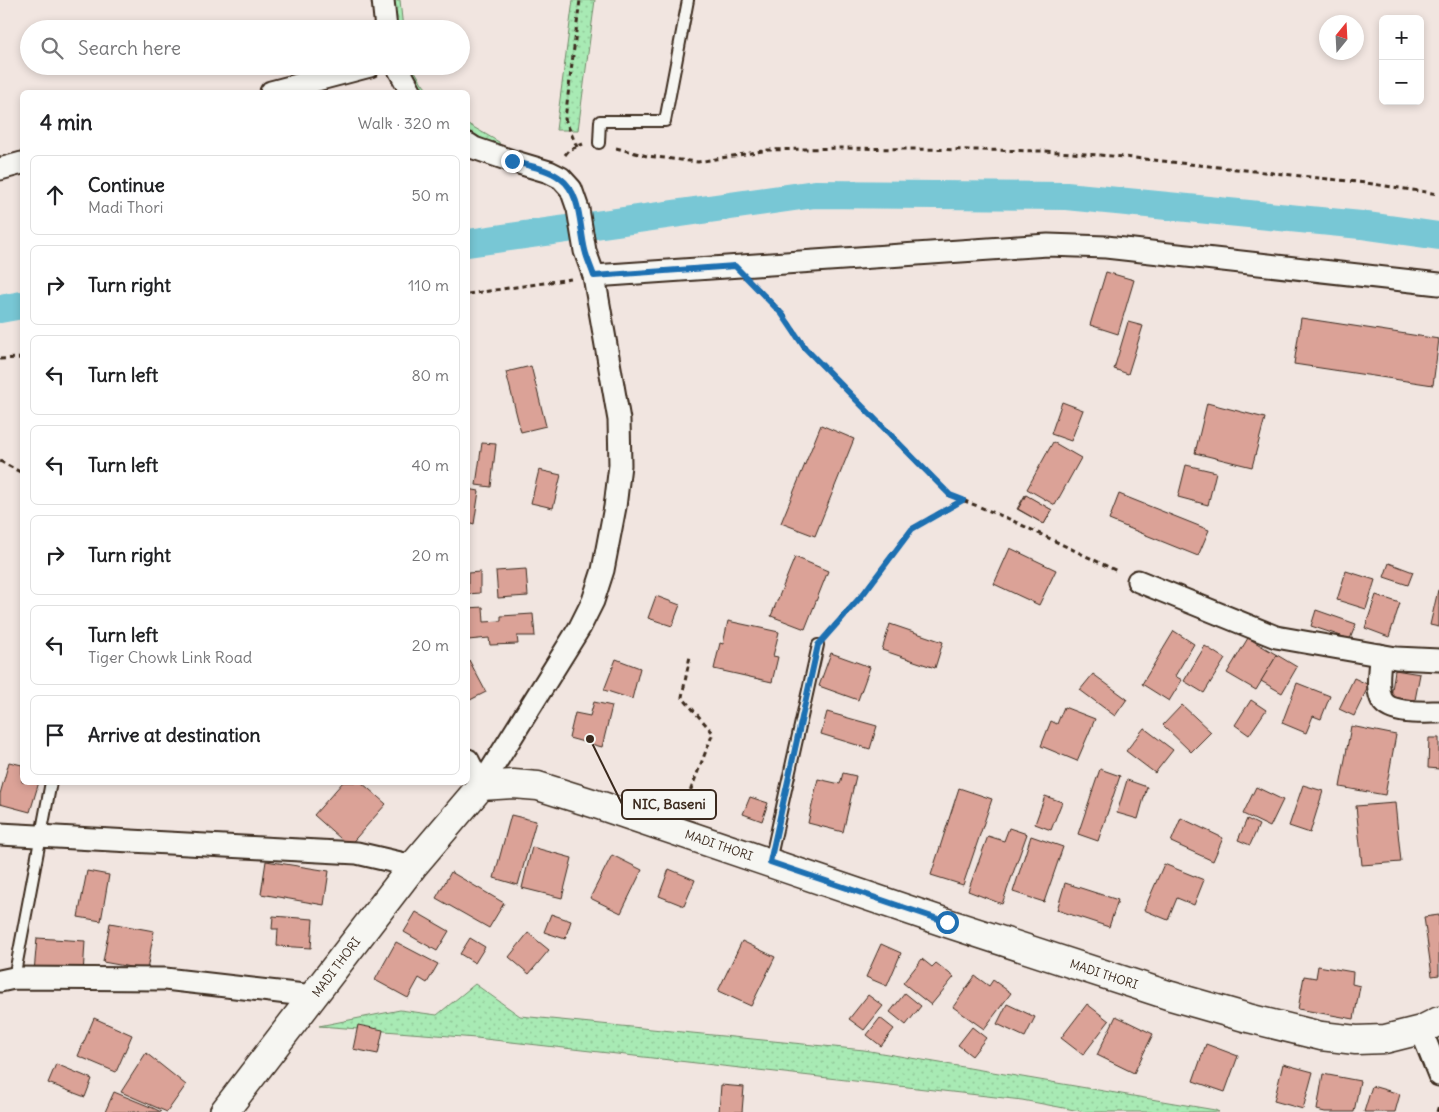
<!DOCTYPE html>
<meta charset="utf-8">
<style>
:root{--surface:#fff;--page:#f6f6f6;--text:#202124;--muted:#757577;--line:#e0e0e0}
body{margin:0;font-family:Delius,sans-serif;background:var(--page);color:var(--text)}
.controls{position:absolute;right:15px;top:15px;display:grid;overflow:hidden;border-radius:8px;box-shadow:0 2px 8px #0003}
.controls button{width:45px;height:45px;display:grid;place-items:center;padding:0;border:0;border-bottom:1px solid var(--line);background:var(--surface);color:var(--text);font:25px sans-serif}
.compass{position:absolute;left:1319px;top:15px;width:45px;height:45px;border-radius:50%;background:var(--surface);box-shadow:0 2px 8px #0003;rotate:18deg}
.stop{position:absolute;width:15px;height:15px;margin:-11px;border:4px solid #1f6fb2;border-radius:50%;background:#fff}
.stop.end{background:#1f6fb2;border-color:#fff;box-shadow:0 1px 5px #0008}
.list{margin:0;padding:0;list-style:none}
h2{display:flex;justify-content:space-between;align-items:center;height:65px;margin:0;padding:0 20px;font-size:21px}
h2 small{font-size:16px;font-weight:400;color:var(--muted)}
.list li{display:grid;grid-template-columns:32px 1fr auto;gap:15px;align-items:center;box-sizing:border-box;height:80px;margin:0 10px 10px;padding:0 10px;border:1px solid var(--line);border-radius:8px}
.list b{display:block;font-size:19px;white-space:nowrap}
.list p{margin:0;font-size:16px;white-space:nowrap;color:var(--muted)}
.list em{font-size:16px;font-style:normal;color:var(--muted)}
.icon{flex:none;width:28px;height:28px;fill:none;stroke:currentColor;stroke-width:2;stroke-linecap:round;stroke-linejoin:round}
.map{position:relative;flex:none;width:1439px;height:1112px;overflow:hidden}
.search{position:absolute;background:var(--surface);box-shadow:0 2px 8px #0003;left:20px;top:20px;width:450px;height:55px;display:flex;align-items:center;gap:12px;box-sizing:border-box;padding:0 18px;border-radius:28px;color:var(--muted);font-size:19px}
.panel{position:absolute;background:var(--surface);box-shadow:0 2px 8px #0003;left:20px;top:90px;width:450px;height:695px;border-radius:8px}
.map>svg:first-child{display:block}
.grass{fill:url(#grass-dots);stroke:#728a69}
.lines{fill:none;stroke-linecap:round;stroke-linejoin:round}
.canal{stroke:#78c7d5;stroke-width:28}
.building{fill:#dba297;stroke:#3b2a1e}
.lane-casing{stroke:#3b2a1e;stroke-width:14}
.street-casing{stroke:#3b2a1e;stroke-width:25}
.secondary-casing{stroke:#3b2a1e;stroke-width:31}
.path{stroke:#3b2a1e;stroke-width:3;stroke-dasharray:5 4;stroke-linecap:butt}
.lane{stroke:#f6f6f2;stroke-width:10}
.street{stroke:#f6f6f2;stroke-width:21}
.secondary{stroke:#f6f6f2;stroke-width:28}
.route{stroke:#1f6fb2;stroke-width:6}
.labels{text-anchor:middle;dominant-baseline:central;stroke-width:5;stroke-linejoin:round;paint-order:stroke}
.street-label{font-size:12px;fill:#3b2a1e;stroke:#f6f6f2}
.leader{fill:none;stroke:#3b2a1e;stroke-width:2}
.callout-dot{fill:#3b2a1e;stroke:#f6f6f2;stroke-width:2}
.callout{fill:#f6f6f2;stroke:#3b2a1e;stroke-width:2}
.callout-label{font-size:14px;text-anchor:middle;font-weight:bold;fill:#3b2a1e}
</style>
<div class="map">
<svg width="1439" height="1112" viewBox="0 0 1439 1112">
<defs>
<pattern id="grass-dots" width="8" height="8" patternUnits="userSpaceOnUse" patternTransform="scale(1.25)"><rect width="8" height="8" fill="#a8eab4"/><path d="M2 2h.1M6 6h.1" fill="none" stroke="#92c99a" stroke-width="1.8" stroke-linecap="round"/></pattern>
</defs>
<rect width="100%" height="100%" fill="#f1e5e0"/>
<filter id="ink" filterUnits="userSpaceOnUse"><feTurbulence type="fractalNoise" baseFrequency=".02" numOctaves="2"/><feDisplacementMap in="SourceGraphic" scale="10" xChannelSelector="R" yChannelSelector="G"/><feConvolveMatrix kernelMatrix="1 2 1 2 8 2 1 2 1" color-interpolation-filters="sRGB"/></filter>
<g filter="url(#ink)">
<g class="grass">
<path d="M391 0H400L403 29H395Z"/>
<path d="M573 0H595L578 130H556Z"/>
<path d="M407 66H412L422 83 429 92H423L412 79Z"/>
<path d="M468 124 499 142 500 148 468 131Z"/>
<path d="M475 984 520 1016 864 1050 1215 1110 1219 1112H1085L1022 1100 476 1038 319 1026 400 1010 437 1015Z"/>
</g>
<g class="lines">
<g class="canal">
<path d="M468 243 815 194 1066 196 1361 225 1439 236"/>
<path d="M0 309 22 305"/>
</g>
</g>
<g class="building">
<path d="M1106 272 1134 280 1118 334 1090 325Z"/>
<path d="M1301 318 1439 339 1433 385 1294 364Z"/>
<path d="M1128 322 1143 326 1128 374 1114 369Z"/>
<path d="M531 366 546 426 521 432 506 372Z"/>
<path d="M1062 402 1083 410 1071 441 1051 434Z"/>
<path d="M1207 403 1265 418 1252 467 1195 453Z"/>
<path d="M821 425 854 439 815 536 781 523Z"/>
<path d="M1053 442 1081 458 1055 505 1027 489Z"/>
<path d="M482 443 496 444 491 487 476 485Z"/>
<path d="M1186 465 1216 472 1208 505 1178 497Z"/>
<path d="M539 470 561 475 553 508 531 503Z"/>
<path d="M468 489 479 491 474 524 468 522Z"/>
<path d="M1119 494 1209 530 1198 556 1109 520Z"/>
<path d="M1025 495 1052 510 1044 524 1017 509Z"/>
<path d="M1026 495 1052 510 1044 524 1018 509Z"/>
<path d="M1010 548 1056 570 1039 605 994 584Z"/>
<path d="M795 557 828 571 805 629 771 616Z"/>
<path d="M1389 563 1413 572 1408 585 1384 577Z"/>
<path d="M526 569 528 596 498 598 496 571Z"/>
<path d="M1346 571 1375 580 1366 609 1337 600Z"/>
<path d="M480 572V593L468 594V573Z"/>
<path d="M1438 590H1439V627L1430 625Z"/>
<path d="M1376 595 1400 603 1389 637 1365 628Z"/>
<path d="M656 596 680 605 672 626 648 618Z"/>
<path d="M483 607 484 622 501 621V616L533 614 535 636H517L518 644 490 645 489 638 468 640V608Z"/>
<path d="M1316 610 1356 624 1350 639 1311 626Z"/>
<path d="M728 621 779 632 773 656 778 657 772 682 714 669 720 643 723 644Z"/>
<path d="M890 624 943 642 935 668 882 650Z"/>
<path d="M1174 631 1194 644 1175 676 1182 680 1169 701 1142 684Z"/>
<path d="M1248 638 1277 655 1256 690 1227 673Z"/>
<path d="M1205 646 1225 659 1204 693 1184 681Z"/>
<path d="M831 653 870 667 858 700 819 686Z"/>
<path d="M1277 655 1297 667 1282 693 1261 681Z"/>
<path d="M616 659 640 668 632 699 604 690Z"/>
<path d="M469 660 486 692 470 700 468 696V661Z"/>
<path d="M1395 670 1420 674 1415 700 1391 697Z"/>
<path d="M1093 674 1127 699 1115 716 1080 690Z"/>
<path d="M1354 678 1369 685 1354 716 1339 709Z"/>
<path d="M1297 683 1330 696 1321 719 1313 716 1306 733 1282 723Z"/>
<path d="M1251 700 1266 710 1249 735 1235 725Z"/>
<path d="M594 702 612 706 602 747 569 738 575 713 590 716Z"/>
<path d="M1182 705 1211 732 1191 752 1163 725Z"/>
<path d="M1064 707 1095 719 1077 761 1041 746 1051 721 1057 724Z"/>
<path d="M827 712 877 726 870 749 821 734Z"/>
<path d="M1351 726 1396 735 1385 795 1340 787Z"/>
<path d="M1144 728 1173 750 1155 773 1126 751Z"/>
<path d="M1429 738H1439V769L1428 768Z"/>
<path d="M9 762 22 765V782H39L30 812 0 804V794Z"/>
<path d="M1100 769 1120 776 1098 841 1078 834Z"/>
<path d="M843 773 856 776 843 832 808 823 818 779 840 784Z"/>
<path d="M1127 780 1147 787 1138 819 1117 813Z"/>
<path d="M343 782H361L386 804 349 846 314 815Z"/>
<path d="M1303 785 1323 791 1310 833 1289 826Z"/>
<path d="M1256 787 1283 800 1270 827 1243 814Z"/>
<path d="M959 788 992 799 963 885 931 875Z"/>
<path d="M1045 796 1062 802 1051 830 1035 824Z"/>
<path d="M750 797 768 803 762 821 743 814Z"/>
<path d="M1395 803 1401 862 1362 865 1356 806Z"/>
<path d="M511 815 536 821 518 885 494 878Z"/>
<path d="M1181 818 1223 838 1213 861 1171 842Z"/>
<path d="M1247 819 1259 825 1250 845 1238 840Z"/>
<path d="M1009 828 1027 834 1002 904 968 891 988 836 1004 841Z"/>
<path d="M1031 836 1063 847 1044 902 1013 892Z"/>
<path d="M532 847 572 858 562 898 522 888Z"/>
<path d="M612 855 642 870 621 913 590 898Z"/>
<path d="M266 861 329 871 324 905 261 894Z"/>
<path d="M1164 864 1204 880 1194 905 1177 898 1168 920 1144 910Z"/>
<path d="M669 869 695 880 684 906 659 896Z"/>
<path d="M87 871 109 875 101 921 78 917Z"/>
<path d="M451 872 504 903 489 928 436 898Z"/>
<path d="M1065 883 1118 900 1109 927 1057 910Z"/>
<path d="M416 912 449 931 437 951 404 932Z"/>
<path d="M551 914 571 921 565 939 544 932Z"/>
<path d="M1439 915V975L1432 976 1424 917Z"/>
<path d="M273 916 313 919 311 948 277 946 278 929H272Z"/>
<path d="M110 923 154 931 147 970 103 962Z"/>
<path d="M528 933 549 950 529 974 509 957Z"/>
<path d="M37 938 85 941 83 975 34 972Z"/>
<path d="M470 938 485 947 475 963 460 954Z"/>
<path d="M742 941 775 957 751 1006 718 991Z"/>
<path d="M396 942 438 964 427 983 419 978 408 998 375 980Z"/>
<path d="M881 944 901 953 887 986 866 977Z"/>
<path d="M922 959 932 967 936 963 954 977 931 1005 903 983Z"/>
<path d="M1318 966 1353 972 1352 984 1360 986 1354 1019 1298 1009 1304 976 1316 978Z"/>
<path d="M975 976 989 986 993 980 1011 993 984 1029 953 1007Z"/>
<path d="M905 993 921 1006 906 1025 890 1012Z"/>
<path d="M868 995 883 1006 864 1030 849 1019Z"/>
<path d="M1007 1004 1035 1017 1025 1037 997 1024Z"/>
<path d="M1087 1004 1109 1021 1083 1055 1061 1038Z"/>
<path d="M1116 1016 1153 1034 1134 1073 1097 1055Z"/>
<path d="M94 1018 132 1035 116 1072 78 1056Z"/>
<path d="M880 1018 894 1029 881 1046 867 1035Z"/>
<path d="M358 1025 383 1030 378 1054 353 1049Z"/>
<path d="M972 1027 986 1038 972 1056 958 1045Z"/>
<path d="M1206 1044 1238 1056 1225 1092 1193 1081Z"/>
<path d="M146 1053 186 1085 167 1112 121 1092Z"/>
<path d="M56 1064 92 1079 85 1097 48 1083Z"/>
<path d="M1283 1064 1313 1072 1303 1109 1274 1101Z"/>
<path d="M1323 1074 1360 1081 1354 1112H1325L1317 1110Z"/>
<path d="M721 1085 744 1087 742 1112H719Z"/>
<path d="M1372 1086 1400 1094 1395 1112H1364Z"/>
<path d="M114 1092 153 1108 161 1112H105Z"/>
</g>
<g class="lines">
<g class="lane-casing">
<g id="lane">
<path d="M599 143 600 121H665L688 0"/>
<path d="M770 861 818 645"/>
<path d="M14 978 51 782"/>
</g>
</g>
<g class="street-casing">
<g id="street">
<path d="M383 0 386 29"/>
<path d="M397 66 411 92"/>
<path d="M271 92 370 66"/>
<path d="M468 144 474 148 512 161 549 172 561 178 571 189 578 209 585 251 594 276 619 420 620 465 615 507 603 570 593 601 580 627 481 786"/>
<path d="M0 169 22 163"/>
<path d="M594 276 1048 245 1106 247 1439 284"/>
<path d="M1138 581 1276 637 1396 658 1439 660"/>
<path d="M1380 655C1380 668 1376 685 1381 698 1387 715 1424 712 1439 712"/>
<path d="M468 760 481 786"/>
<path d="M0 834 357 853 413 866"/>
<path d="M0 981 14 978 165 979 313 996"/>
<path d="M1421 1030 1439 1075"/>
</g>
</g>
<g class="secondary-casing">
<path id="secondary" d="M224 1112 413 866 481 786 513 784 538 786 602 806 947 923 1171 996 1248 1018 1321 1036 1356 1040 1385 1039 1421 1030 1439 1021"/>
</g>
<g class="path">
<path d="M577 147 565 119 580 0"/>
<path d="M616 148 647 156 698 162 768 150 840 148 1045 151 1125 157 1366 183 1439 194"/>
<path d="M565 155 569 150 583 144"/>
<path d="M758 289 783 314 805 348 950 495 1007 518 1117 571"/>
<path d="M468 294 571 279"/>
<path d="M0 359 22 358"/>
<path d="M0 461 22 473"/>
<path d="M828 633 864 593 912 529 962 500"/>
<path d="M684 807 713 733 682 697 690 656"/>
<path d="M1437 1112 1439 1105"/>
</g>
<use href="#lane" class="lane"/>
<use href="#street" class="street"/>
<use href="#secondary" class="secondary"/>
</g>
</g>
<g class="lines" filter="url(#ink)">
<path class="route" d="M512 161C528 166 547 168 560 178 582 194 579 226 585 250 587 259 591 267 594 276L735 266 782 314 805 348 950 495 963 500 912 529 864 593 818 645 770 862 947 922"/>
</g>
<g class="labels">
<g class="street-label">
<text transform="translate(719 845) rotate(19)">MADI THORI</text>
<text transform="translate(336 967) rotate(-53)">MADI THORI</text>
<text transform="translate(1104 974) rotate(18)">MADI THORI</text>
</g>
</g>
<path class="leader" d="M590 739L622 804"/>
<circle class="callout-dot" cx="590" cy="739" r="5"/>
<rect class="callout" x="622" y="790" width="94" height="29" rx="5"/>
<g class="callout-label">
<text x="669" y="809">NIC, Baseni</text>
</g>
</svg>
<div class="controls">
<button>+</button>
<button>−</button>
</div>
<svg class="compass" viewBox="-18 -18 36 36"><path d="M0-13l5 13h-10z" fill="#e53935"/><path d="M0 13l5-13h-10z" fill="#757577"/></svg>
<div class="stop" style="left:947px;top:922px"></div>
<div class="stop end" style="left:512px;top:161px"></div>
<div class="search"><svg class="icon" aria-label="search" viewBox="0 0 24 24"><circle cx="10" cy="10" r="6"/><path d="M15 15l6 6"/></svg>Search here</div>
<section class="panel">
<h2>4 min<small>Walk · 320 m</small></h2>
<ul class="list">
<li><svg class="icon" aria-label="ahead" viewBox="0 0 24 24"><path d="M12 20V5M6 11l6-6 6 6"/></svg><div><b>Continue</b><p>Madi Thori</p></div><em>50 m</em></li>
<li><svg class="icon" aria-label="right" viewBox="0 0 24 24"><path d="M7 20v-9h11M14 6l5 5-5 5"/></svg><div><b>Turn right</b></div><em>110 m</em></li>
<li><svg class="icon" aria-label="left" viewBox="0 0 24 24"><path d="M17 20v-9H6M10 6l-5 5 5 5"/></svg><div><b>Turn left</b></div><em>80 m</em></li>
<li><svg class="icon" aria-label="left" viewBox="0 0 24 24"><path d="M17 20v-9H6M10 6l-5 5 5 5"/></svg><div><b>Turn left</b></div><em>40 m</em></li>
<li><svg class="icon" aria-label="right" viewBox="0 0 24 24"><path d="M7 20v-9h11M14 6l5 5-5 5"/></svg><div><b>Turn right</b></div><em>20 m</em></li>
<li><svg class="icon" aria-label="left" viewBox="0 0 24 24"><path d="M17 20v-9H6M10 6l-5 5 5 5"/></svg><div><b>Turn left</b><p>Tiger Chowk Link Road</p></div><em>20 m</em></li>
<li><svg class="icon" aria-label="arrive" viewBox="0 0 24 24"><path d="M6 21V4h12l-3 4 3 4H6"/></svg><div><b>Arrive at destination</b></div></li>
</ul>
</section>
</div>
